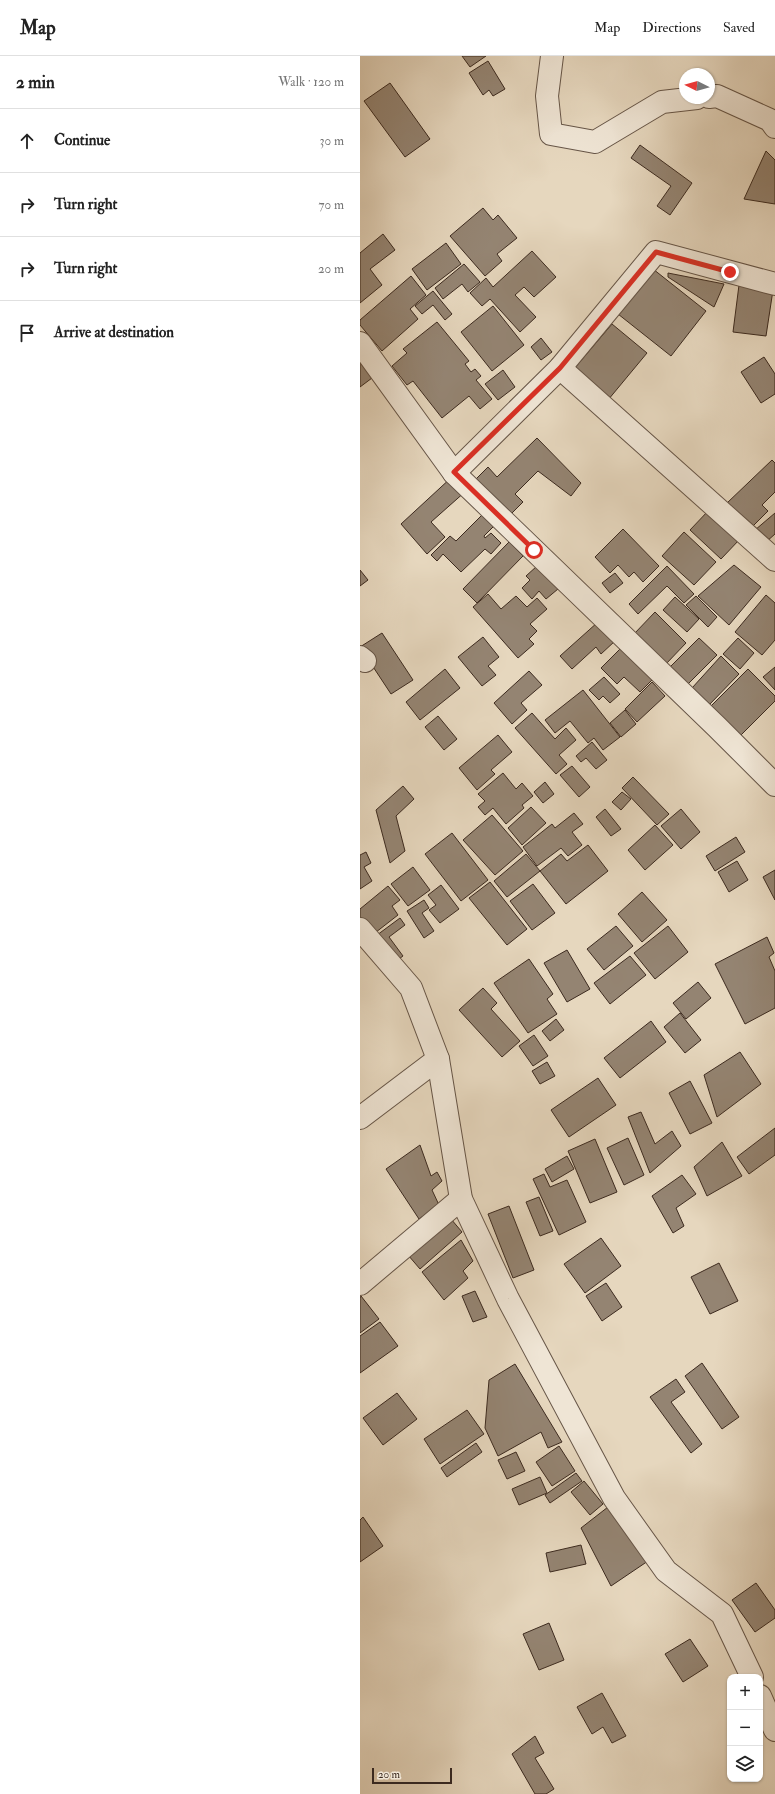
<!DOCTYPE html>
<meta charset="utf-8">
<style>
:root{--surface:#fff;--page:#f2f2f2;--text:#222;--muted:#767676;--line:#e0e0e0}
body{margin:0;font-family:"IM FELL Double Pica",serif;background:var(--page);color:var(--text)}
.controls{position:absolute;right:12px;bottom:12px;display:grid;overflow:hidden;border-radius:8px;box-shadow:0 1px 3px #0004}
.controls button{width:36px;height:36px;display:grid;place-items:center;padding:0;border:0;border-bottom:1px solid var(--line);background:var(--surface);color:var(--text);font:20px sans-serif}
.compass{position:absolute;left:319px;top:12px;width:36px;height:36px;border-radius:50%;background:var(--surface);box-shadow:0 1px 3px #0004;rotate:275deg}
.scale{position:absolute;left:12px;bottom:10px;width:80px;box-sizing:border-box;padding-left:4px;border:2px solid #3c2a1f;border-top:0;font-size:11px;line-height:14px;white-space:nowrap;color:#3c2a1f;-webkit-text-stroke:3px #efe5d5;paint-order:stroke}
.stop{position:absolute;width:12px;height:12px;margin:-9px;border:3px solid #d93025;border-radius:50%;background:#fff}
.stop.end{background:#d93025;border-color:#fff;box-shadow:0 1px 4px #0008}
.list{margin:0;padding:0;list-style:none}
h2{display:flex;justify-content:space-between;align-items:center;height:52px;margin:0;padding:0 16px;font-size:17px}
h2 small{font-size:13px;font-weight:400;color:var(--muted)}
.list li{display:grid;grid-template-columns:26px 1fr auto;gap:12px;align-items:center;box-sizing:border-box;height:64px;padding:0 16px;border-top:1px solid var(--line)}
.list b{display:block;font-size:15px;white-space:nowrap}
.list em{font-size:13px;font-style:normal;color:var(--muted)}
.icon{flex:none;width:22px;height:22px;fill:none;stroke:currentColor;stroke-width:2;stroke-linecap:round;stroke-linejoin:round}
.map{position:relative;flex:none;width:415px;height:1738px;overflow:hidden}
header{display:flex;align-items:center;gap:24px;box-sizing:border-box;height:56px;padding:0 20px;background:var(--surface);border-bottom:1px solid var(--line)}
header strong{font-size:19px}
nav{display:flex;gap:22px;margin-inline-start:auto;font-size:14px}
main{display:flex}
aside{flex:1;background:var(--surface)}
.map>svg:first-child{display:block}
.building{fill:#948472;stroke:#3c2a1f}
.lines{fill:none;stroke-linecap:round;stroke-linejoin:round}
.street-casing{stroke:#665547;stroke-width:24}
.street{stroke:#efe5d5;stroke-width:22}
.route{stroke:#d93025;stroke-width:5}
</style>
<header>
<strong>Map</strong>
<nav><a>Map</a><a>Directions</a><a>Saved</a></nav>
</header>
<main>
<aside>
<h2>2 min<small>Walk · 120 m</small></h2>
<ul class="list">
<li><svg class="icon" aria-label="ahead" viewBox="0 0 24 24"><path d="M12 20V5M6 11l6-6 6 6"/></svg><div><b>Continue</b></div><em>30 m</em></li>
<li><svg class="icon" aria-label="right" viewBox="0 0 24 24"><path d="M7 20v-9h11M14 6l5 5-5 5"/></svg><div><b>Turn right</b></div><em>70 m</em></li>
<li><svg class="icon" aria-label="right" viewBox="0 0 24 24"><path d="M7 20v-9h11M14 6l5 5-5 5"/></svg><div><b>Turn right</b></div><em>20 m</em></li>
<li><svg class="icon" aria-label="arrive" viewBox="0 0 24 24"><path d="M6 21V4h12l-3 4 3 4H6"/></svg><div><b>Arrive at destination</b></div></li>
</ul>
</aside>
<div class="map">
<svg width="415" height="1738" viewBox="0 0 415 1738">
<rect width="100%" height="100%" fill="#e6d7be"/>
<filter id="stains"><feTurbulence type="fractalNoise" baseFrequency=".005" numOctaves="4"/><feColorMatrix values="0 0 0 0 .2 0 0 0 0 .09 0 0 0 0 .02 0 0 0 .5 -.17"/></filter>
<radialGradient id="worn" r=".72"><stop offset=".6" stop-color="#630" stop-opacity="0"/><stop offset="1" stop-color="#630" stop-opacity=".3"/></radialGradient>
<g class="building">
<path d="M102 0H126L110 11Z"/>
<path d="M128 5 145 33 133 40 129 34 123 39 109 17Z"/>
<path d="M30 27 70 83 45 101 4 45Z"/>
<path d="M280 89 332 127 310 159 297 150 311 130 271 102Z"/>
<path d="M406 95 415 104V148L384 143Z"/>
<path d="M123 152 133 164 138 159 157 182 137 198 142 205 125 220 90 180Z"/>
<path d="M23 178 35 194 10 213 22 229 0 247V197Z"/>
<path d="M86 187 101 208 67 234 52 213Z"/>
<path d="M172 195 196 221 174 241 164 231 155 239 176 261 160 276 130 243 122 250 110 237 126 222 133 231Z"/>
<path d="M104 208 120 226 108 236 102 228 83 243 75 232Z"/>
<path d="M293 213 346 255 311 300 258 258Z"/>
<path d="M308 217 364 228 354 251 308 221Z"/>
<path d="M51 220 66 239 50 253 58 263 22 295 0 269V264Z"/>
<path d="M379 229 413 234 406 280 373 276Z"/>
<path d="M73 235 92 258 85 264 73 249 62 258 55 250Z"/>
<path d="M133 250 164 289 132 315 101 276Z"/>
<path d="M77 266 109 305 105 308 111 316 115 313 121 320 116 324 132 343 120 353 109 340 82 362 53 325 47 329 32 310 47 297 43 293Z"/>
<path d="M252 268 287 297 248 344 213 314Z"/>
<path d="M181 282 192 296 181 304 171 291Z"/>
<path d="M404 301 415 318V338L401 347 381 316Z"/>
<path d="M0 304 16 319 0 331Z"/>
<path d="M143 314 155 331 138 344 125 328Z"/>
<path d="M177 382 221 427 211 440 178 415 155 438 163 446 151 458 116 423 128 411 137 421Z"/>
<path d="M412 404 415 407V436L402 449 408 455 391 472 367 447Z"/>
<path d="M93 420 106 435 71 466 85 481 67 498 41 468Z"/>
<path d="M349 454 380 483 361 503 330 474Z"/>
<path d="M126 455 137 467 124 480 125 482 131 477 141 487 131 498 125 493 101 516 83 498 77 505 71 499 90 480 96 485Z"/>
<path d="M415 457V478L406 486 395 474Z"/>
<path d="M263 473 299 510 283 526 274 516 269 521 258 509 250 517 235 501Z"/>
<path d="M324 476 356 506 334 529 302 500Z"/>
<path d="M149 486 163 500 117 547 103 533Z"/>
<path d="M374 509 401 531 369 569 338 540Z"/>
<path d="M177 510 198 533 186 543 179 535 172 543 162 532 170 524 166 520Z"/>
<path d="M307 510 334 538 324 547 307 530 278 558 269 548Z"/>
<path d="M0 514 8 524 0 530Z"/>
<path d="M255 517 263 527 250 537 242 527Z"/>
<path d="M128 538 141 553 156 540 167 551 177 542 187 553 170 568 177 575 169 583 174 588 158 602 113 551Z"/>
<path d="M406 539 415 547V584L402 599 375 576Z"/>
<path d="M336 540 357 561 348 571 326 549Z"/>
<path d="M315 541 339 563 327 576 303 554Z"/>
<path d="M295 556 326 587 305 609 274 578Z"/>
<path d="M238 566 255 585 241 598 236 591 212 613 200 600Z"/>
<path d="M22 577 53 624 31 638 0 591Z"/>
<path d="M123 581 139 601 128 610 136 619 122 630 98 601Z"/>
<path d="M339 582 357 599 327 629 310 611Z"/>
<path d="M378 582 394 597 380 613 363 598Z"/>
<path d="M263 590 295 621 280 636 264 621 257 628 241 612Z"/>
<path d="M361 600 379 618 349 649 332 632Z"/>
<path d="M415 611V634L403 621Z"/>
<path d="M85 613 100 632 60 664 46 646Z"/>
<path d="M388 613 415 640V645L380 680 351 650Z"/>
<path d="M169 615 182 629 161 647 167 654 152 668 134 647Z"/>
<path d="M244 621 260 638 250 647 243 640 239 644 229 634Z"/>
<path d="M292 626 305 640 277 666 265 653Z"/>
<path d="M223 634 260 681 243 694 234 682 228 687 210 665 195 677 185 664Z"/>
<path d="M265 654 276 668 261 681 250 667Z"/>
<path d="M172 657 195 683 206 672 216 684 199 699 207 708 196 718 155 672Z"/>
<path d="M78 660 97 683 84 694 65 671Z"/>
<path d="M138 679 152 696 131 714 135 718 117 734 99 712Z"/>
<path d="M232 686 247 704 236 713 226 702 221 706 216 700Z"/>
<path d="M212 710 230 731 219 741 200 719Z"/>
<path d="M143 717 156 733 162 727 173 740 162 749 164 752 146 768 133 752 125 759 118 751 125 745 118 738Z"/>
<path d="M273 721 309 758 297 769 262 732Z"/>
<path d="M185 726 194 738 183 747 174 736Z"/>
<path d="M43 730 54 743 36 760 45 795 30 807 16 754Z"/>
<path d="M262 736 271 743 261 754 252 746Z"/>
<path d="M171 751 186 767 162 789 148 772Z"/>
<path d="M245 753 261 773 251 780 236 761Z"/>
<path d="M321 753 340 776 321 793 301 770Z"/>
<path d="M214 757 223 768 212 776 222 789 208 800 201 792 177 810 163 791 192 768 195 772Z"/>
<path d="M132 759 163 795 135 819 103 784Z"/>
<path d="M295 769 313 789 285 814 268 794Z"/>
<path d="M92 777 128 824 101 845 65 798Z"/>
<path d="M376 781 385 796 355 815 346 800Z"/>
<path d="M228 789 248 815 206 848 180 815 201 798 207 805Z"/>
<path d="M6 796 11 807 4 811 12 825 0 833V799Z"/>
<path d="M166 798 180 815 147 841 134 825Z"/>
<path d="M377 805 388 824 369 836 358 816Z"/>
<path d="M53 811 70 834 48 850 31 828Z"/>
<path d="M415 814V844L403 821Z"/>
<path d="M130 826 167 873 147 889 109 842Z"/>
<path d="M173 828 195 857 172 874 150 845Z"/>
<path d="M81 829 99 853 80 867 69 854 76 849 68 839Z"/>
<path d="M28 830 40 844 32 850 38 859 11 880 0 866V853Z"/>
<path d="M282 836 307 864 282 886 258 858Z"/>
<path d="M64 844 69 852 62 857 74 875 64 882 47 855Z"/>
<path d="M40 862 45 869 29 881 43 900 32 908 13 882Z"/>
<path d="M256 870 273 890 244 914 227 893Z"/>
<path d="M308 870 328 896 295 923 274 897Z"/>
<path d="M407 881 414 897 409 901 415 915V952L385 968 355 908Z"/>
<path d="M207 894 230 933 207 946 184 907Z"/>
<path d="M270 900 286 919 250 948 234 927Z"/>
<path d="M169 903 193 938 187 943 197 958 168 977 134 927Z"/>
<path d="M338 926 351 942 326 963 313 947Z"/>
<path d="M123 932 137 947 131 953 160 985 142 1001 99 954Z"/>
<path d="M320 957 341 984 325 997 304 971Z"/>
<path d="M196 963 204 974 190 985 182 975Z"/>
<path d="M291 965 306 986 260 1022 244 1002Z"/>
<path d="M174 979 188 1000 173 1010 159 990Z"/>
<path d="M380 996 401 1028 357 1061 344 1019Z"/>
<path d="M187 1006 195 1020 180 1028 172 1015Z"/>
<path d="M238 1022 256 1049 209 1081 191 1054Z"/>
<path d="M330 1025 352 1067 330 1078 309 1037Z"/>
<path d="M281 1056 295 1088 312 1075 321 1090 290 1117 268 1061Z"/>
<path d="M415 1072V1099L389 1118 377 1101Z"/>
<path d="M268 1082 284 1119 264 1129 247 1092Z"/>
<path d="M235 1083 257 1136 230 1147 208 1095Z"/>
<path d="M362 1086 382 1120 347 1140 334 1111Z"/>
<path d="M60 1089 71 1120 77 1116 82 1125 72 1134 79 1149 59 1163 26 1113Z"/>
<path d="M207 1100 214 1113 192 1126 185 1113Z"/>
<path d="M184 1118 190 1131 207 1124 226 1166 199 1179 173 1123Z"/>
<path d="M322 1119 336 1138 316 1152 324 1170 313 1177 292 1140Z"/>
<path d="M179 1141 193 1175 180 1180 166 1146Z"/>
<path d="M149 1150 174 1214 153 1222 128 1158Z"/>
<path d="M91 1163 102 1176 60 1213 48 1199Z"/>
<path d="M241 1182 261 1210 225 1237 204 1208Z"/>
<path d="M101 1184 113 1205 103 1215 108 1222 84 1244 62 1216Z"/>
<path d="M359 1207 378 1245 350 1258 331 1221Z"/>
<path d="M246 1227 262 1251 242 1265 226 1240Z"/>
<path d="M115 1235 127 1261 113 1266 102 1240Z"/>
<path d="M1 1240 19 1263 0 1277V1242Z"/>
<path d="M20 1266 38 1290 0 1317V1280Z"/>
<path d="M342 1307 379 1361 362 1373 325 1320Z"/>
<path d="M155 1308 202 1386 188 1392 181 1376 138 1400 125 1372 129 1324Z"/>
<path d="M316 1323 325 1336 311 1346 342 1388 331 1397 290 1341Z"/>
<path d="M37 1337 57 1363 23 1389 3 1362Z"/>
<path d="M107 1354 124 1378 80 1408 64 1383Z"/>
<path d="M116 1387 122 1396 87 1421 81 1412Z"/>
<path d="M199 1390 215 1415 192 1430 176 1406Z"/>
<path d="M156 1396 165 1415 147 1423 138 1404Z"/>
<path d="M216 1417 222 1425 190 1447 185 1439Z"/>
<path d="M180 1421 187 1437 159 1449 152 1433Z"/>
<path d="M224 1425 243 1448 230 1459 211 1436Z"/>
<path d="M248 1451 288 1505 251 1530 221 1472Z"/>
<path d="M3 1461 23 1490 0 1506V1464Z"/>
<path d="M221 1489 226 1508 190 1516 186 1497Z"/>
<path d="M396 1527 415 1554V1562L395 1576 372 1544Z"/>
<path d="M189 1567 204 1604 179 1614 163 1578Z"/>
<path d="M330 1583 348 1610 323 1626 305 1598Z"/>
<path d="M242 1637 266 1680 252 1687 243 1671 232 1678 217 1651Z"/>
<path d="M175 1680 184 1697 175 1702 194 1733 186 1738H175L152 1698Z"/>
</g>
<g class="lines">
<g class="street-casing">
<g id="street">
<path d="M192 0 187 40 191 78 235 86 302 46 337 42"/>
<path d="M349 41 357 40 410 64 415 71"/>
<path d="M0 287 94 417 357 671 415 729"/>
<path d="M200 312 415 504"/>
<path d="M94 417 200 312 296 196 415 228"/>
<path d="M0 601 5 605"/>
<path d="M0 873 51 932 78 1003 101 1143 148 1243 254 1442 306 1515 362 1558 392 1621"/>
<path d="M0 1062 78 1003"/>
<path d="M0 1228 101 1143"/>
<path d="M400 1640 415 1674"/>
</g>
</g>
<use href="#street" class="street"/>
</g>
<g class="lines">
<path class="route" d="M174 494 94 416 200 312 296 196 370 216"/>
</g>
<rect width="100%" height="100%" filter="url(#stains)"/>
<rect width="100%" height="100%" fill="url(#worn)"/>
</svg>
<div class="controls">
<button>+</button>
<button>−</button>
<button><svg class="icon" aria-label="layers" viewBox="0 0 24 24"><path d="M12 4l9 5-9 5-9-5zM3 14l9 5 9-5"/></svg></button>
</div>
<svg class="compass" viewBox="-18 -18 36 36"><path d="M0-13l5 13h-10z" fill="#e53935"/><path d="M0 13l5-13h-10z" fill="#767676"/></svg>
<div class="scale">20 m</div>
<div class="stop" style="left:174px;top:494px"></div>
<div class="stop end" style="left:370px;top:216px"></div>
</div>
</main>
